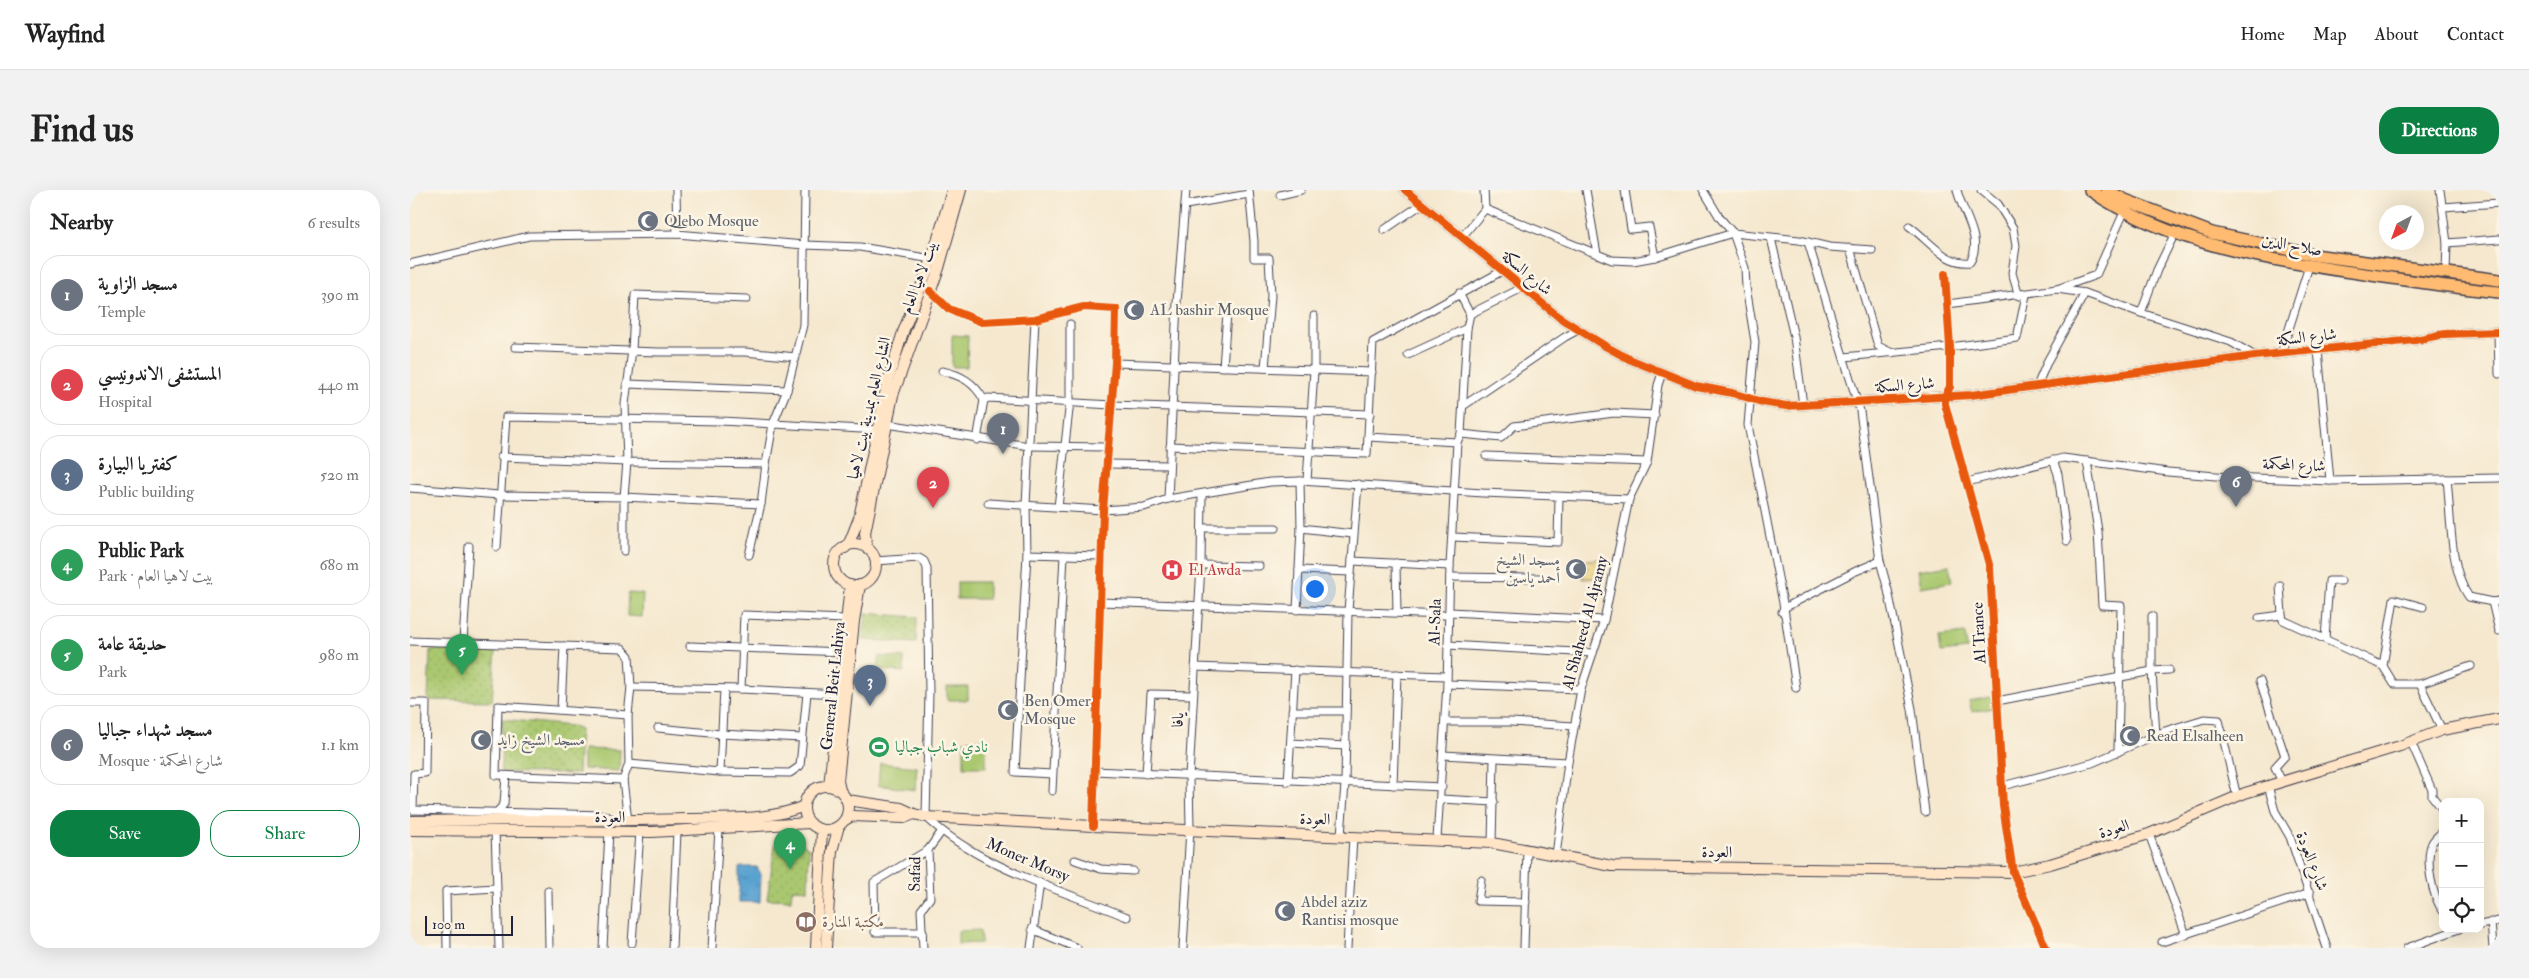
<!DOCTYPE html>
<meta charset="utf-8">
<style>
:root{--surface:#fff;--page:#f2f2f2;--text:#222;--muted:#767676;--line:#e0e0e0;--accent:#0b8043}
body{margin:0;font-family:"IM FELL Double Pica",Amiri,serif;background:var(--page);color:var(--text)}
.controls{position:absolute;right:15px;bottom:15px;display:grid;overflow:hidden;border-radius:10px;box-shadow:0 5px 20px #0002}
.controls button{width:45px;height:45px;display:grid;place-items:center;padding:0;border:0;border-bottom:1px solid var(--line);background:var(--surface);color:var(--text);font:25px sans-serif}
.compass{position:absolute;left:1969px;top:15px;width:45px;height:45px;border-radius:50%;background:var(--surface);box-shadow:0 5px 20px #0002;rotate:221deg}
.scale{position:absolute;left:15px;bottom:12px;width:88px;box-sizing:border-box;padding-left:5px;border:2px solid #22223b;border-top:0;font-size:14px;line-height:18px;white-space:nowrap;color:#22223b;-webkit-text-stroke:4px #fcf5e5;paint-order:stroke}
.you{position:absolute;left:904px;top:398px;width:18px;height:18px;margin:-12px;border:4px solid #fff;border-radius:50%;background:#1a73e8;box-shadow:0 0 0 8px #1a73e833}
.badge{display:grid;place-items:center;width:32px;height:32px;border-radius:50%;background:var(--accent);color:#fff;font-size:16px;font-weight:700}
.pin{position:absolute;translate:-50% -41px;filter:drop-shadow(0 1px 2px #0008)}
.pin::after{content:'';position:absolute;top:26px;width:18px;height:15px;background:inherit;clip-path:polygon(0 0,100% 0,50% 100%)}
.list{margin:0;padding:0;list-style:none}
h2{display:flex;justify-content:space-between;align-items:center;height:65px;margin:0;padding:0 20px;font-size:21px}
h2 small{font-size:16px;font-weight:400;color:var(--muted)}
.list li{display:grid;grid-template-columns:32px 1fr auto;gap:15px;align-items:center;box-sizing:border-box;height:80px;margin:0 10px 10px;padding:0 10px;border:1px solid var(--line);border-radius:20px}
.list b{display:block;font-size:19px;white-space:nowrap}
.list p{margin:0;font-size:16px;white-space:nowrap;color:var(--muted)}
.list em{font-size:16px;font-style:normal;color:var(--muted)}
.actions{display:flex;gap:10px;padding:15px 20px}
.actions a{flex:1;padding:11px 0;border:1px solid var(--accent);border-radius:20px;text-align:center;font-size:18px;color:var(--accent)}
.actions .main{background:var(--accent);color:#fff}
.icon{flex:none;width:28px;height:28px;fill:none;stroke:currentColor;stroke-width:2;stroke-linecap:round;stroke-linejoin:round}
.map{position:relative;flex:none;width:2089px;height:758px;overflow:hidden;border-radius:20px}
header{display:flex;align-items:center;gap:30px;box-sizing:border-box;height:70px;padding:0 25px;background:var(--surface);border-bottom:1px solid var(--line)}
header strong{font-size:24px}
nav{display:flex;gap:28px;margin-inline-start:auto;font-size:18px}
.intro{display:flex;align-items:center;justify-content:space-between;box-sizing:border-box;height:120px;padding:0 30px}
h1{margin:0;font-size:35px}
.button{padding:12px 22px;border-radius:20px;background:var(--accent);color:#fff;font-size:18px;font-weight:700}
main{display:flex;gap:30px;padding:0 30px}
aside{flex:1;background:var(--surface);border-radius:20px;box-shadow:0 5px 20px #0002}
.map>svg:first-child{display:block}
.grass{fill:url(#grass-dots);stroke:#667556}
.sand{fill:url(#sand-dots);stroke:#887e6c}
.pitch{fill:#aac870;stroke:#667556}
.water{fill:url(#water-ripples);stroke:#3d6286}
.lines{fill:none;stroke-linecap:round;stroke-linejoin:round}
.minor-casing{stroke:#424051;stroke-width:9}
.tertiary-casing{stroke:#424051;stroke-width:11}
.secondary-casing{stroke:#424051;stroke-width:12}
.trunk-casing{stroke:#424051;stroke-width:14}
.minor{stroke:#fff;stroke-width:7}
.tertiary{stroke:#fff;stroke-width:9}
.secondary{stroke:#ffe4c6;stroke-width:10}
.trunk{stroke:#ffbb71;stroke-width:11}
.cycleway-casing{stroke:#fcf5e5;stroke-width:11}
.cycleway{stroke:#e8590c;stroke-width:8}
.labels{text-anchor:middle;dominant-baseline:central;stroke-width:5;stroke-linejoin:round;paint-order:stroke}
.worship-label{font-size:16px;fill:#5b616d;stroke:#fcf5e5;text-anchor:start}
.street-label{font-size:16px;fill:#22223b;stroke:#fcf5e5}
.health-label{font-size:16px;fill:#be3a42;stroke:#fcf5e5;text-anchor:start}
.leisure-label{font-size:16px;fill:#27864d;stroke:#fcf5e5;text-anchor:start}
.education-label{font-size:16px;fill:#785e54;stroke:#fcf5e5;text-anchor:start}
</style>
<header>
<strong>Wayfind</strong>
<nav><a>Home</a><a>Map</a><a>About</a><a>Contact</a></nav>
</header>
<div class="intro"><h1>Find us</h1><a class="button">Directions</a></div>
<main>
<aside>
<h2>Nearby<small>6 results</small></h2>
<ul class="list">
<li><span class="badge" style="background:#6b7280">1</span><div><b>مسجد الزاوية</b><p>Temple</p></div><em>390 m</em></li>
<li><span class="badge" style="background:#e0444e">2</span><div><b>المستشفى الاندونيسي</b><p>Hospital</p></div><em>440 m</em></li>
<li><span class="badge" style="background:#5c6f8a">3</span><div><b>كفتريا البيارة</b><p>Public building</p></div><em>520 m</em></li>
<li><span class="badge" style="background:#2e9e5b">4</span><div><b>Public Park</b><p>Park · بيت لاهيا العام</p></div><em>680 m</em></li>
<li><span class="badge" style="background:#2e9e5b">5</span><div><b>حديقة عامة</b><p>Park</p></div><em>980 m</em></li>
<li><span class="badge" style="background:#6b7280">6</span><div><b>مسجد شهداء جباليا</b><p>Mosque · شارع المحكمة</p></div><em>1.1 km</em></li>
</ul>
<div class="actions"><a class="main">Save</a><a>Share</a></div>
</aside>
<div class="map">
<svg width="2089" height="758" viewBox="0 0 2089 758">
<defs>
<pattern id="grass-dots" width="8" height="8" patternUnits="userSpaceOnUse" patternTransform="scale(1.25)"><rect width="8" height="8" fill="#aac870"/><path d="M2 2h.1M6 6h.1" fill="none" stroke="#92ac62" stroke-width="1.8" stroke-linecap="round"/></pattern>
<pattern id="sand-dots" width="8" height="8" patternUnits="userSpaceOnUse" patternTransform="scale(1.25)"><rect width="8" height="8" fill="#eeda9e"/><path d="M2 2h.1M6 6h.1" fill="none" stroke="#ccbb89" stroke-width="1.8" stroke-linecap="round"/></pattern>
<pattern id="water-ripples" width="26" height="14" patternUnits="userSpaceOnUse" patternTransform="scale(1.25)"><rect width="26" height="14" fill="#58a2d0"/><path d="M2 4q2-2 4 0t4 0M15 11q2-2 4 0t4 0" fill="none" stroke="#4884aa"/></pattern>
</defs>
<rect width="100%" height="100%" fill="#fcf5e5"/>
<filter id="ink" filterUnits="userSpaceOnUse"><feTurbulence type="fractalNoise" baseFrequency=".02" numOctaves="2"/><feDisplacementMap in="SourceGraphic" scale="10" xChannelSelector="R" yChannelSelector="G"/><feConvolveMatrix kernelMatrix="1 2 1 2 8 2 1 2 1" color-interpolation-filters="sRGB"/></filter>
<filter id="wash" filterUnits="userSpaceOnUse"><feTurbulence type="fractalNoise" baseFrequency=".0096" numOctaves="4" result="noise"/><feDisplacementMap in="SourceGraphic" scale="20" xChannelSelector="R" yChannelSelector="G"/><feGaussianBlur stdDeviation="1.12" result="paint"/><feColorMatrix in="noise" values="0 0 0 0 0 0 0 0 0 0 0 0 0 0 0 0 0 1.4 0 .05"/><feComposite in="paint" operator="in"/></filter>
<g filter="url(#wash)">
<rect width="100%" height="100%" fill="#f5e8cf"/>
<g class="grass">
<path d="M456 423 507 427 506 453 453 450Z"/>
<path d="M86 459 82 511 18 510 20 460Z"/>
<path d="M92 529 161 536 170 540 168 584 91 582Z"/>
<path d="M366 649 389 651 399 658 398 700 382 699 381 710 357 709Z"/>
</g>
<path class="sand" d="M1198 369 1194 387 1173 389 1174 370Z"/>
<g class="pitch">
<path d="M542 145 558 146 557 177H542Z"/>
<path d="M1539 375 1542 392 1511 397 1508 380Z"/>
<rect x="547" y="392" width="31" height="17"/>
<path d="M218 403 233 404 232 427 217 426Z"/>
<path d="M1555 443 1557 459 1531 462 1529 446Z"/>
<path d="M469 466 494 468V482L468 480Z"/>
<rect x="537" y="497" width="21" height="13"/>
<path d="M1581 507 1584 518 1562 522 1559 511Z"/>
<path d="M576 549V577H554V550Z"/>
<path d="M173 559 210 560 209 581 173 579Z"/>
<path d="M470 573 507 577 505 600 468 595Z"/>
<path d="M570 740 571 753 548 754V741Z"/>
</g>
<path class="water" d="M329 677H347L351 684 350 712H329Z"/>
</g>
<g filter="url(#ink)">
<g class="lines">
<g class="minor-casing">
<g id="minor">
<path d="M266 0 267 44"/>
<path d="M839 0 844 51V68H859L861 106 855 178"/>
<path d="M1176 0 1187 64"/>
<path d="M1215 0 1221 39 1239 37 1245 67"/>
<path d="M1293 0 1310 28 1323 43 1335 78 1336 97 1345 152 1338 235 1374 418 1386 498"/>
<path d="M1571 0 1588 14 1603 38 1606 56 1602 83 1609 106"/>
<path d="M2030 0 2037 53 2036 81"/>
<path d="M870 5 891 0"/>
<path d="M776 15 839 4"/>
<path d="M2033 17 2089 13"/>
<path d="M1075 19 1202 70 1223 71 1245 67 1323 43 1389 50 1419 57 1462 60"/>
<path d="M1499 36C1519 50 1535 75 1560 72 1574 49 1552 23 1547 0"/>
<path d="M974 40 1012 14"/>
<path d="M1052 47 1075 19 1074 0"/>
<path d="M1361 48 1384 147 1393 215"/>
<path d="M1398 52 1450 221 1470 371 1478 400 1502 519 1515 622"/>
<path d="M2037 53 2089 49"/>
<path d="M1440 58 1468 156 1482 163"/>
<path d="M0 74 119 46 267 44 394 55 450 57 522 69"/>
<path d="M1535 84 1540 157V197L1535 206V214L1580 378 1593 616 1603 682 1636 758"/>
<path d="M520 101 539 119 572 132 625 129 674 117 706 119 705 173 693 320 683 636"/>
<path d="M1675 103 1731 123 1747 80 1765 43"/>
<path d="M1538 114 1647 99"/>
<path d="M1731 123 1821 152 1845 166"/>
<path d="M1060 124 1112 98"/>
<path d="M625 129 616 315 617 364 605 582 642 584"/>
<path d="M2088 142 2089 184"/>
<path d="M105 157 248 162H335L386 167"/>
<path d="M1908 160 1920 291"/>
<path d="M1871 164 1899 76"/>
<path d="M998 165 1057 138"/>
<path d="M1434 167 1540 157 1607 148 1616 105"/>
<path d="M705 173 962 182"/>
<path d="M813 177 817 123"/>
<path d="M532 181C551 185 564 192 574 210L567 250"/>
<path d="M217 194 377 200"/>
<path d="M1627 196 1638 170 1675 103 1647 99 1686 85 1715 20"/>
<path d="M574 210 578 208 702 215 960 224"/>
<path d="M1053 216 1155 147 1168 140"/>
<path d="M477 234 619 256 697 257"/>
<path d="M1051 244 1091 248 1104 236 1204 223 1245 225"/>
<path d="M958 247 1047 252"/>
<path d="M760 256 957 264 963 152 1092 81"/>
<path d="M1076 266 1237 272"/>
<path d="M91 267 217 272 356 274 363 234 377 200 393 135 395 0"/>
<path d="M1643 270 1648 284 1657 351"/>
<path d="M1677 271 1688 341 1692 415 1711 416 1708 562"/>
<path d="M697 274 759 275"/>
<path d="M2037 289C2041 323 2039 379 2059 407L2082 412"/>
<path d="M897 291 904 180V126"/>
<path d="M1557 292 1653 268 1758 282 1818 287 1920 291 2089 288"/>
<path d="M0 298 89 305 214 307 351 314"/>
<path d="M758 309 767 113 776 0"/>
<path d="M578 313 693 320 734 317 758 309 860 292 890 291 1073 303 1219 309"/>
<path d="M648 317 660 211V134"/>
<path d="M792 338H866"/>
<path d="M891 338 943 344"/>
<path d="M1043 347 1148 352 1149 307"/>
<path d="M87 357 96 227 311 231 469 240"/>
<path d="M214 361V307L217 272 215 214 222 160 225 105 337 109"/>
<path d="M617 364 692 366"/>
<path d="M339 365 351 314 356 274"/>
<path d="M465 371 509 368 514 371 517 378 519 502 516 627C570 678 649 699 717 727"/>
<path d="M942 371 1040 376"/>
<path d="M986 373 987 423"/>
<path d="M791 375 849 376"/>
<path d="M889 380 941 382"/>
<path d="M1040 387 1129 388"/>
<path d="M1870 396 1872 425"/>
<path d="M2089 411 2082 412 2089 441"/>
<path d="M690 412 1035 425 1040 422 1194 430"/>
<path d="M887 420 891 338 890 291"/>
<path d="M1372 422 1374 418 1446 381 1470 371"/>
<path d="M1742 426V481L1746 546"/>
<path d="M1849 428 1872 425 1873 430 1973 476 1984 494H2010L2061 476"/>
<path d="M1915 449 1919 391H1931"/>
<path d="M0 451 212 458 219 466 221 497 218 525 219 574 213 590 218 631"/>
<path d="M53 452 59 356"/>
<path d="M1038 455 1183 463"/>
<path d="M280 456 433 462"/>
<path d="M1973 476 1984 409 2013 417"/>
<path d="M785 477 1036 486"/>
<path d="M1850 491 1875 566 1865 577 1872 592"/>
<path d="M1037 494 1171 499"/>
<path d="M2010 494 2032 540"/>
<path d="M221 497 331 499 428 504"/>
<path d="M331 499 334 425 435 429"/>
<path d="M1587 511 1742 481 1759 480"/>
<path d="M0 513H16L15 583 4 584 3 620 0 619"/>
<path d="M151 519 154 456"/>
<path d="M882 521H936"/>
<path d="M1036 532H1101L1164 536"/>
<path d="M248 538 311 544 392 548"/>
<path d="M2001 552 2022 600V606L2033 620"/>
<path d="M881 553 936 556"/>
<path d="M1033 565 1158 572"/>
<path d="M219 574 310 582 380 583 390 576 397 503"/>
<path d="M684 581 1032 597"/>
<path d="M310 582 314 499"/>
<path d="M736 584 741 504 783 505"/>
<path d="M213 590 86 585 88 516 218 525"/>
<path d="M878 592 885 480"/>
<path d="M983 595 987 484"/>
<path d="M1592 596 1682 573 1755 541 1794 529 1809 530 1827 607"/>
<path d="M1858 596 1865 621 1880 647 1917 758"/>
<path d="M642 601 654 365"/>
<path d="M1031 609 1084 612"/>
<path d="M3 620 194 625 202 629"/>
<path d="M88 621 94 614 96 586"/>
<path d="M85 641 89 758"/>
<path d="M2033 641C2029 645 2025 648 2022 653 2015 669 2022 707 2033 721"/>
<path d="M1739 644 1776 745"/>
<path d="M931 645 935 594 938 421 948 294"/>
<path d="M1027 649 1037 494 1040 376 1047 252 1051 244 1057 138 1060 124 1049 103"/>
<path d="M1082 653 1084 569"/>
<path d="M1146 665 1158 572 1171 499 1194 430 1219 309 1237 272 1248 195 1252 183"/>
<path d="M665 670 691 679 723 681"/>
<path d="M1071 690 1068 711 1116 712"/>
<path d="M138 701 139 758"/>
<path d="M2081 732 2083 758"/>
<path d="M2070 735 2089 731"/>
<path d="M622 739 667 758"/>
<path d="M513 742H465L464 692 518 660"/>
<path d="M1752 752 1900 703"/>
<path d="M222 753 230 642"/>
<path d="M37 758 36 701 86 698"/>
<path d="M193 758 199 641"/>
<path d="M262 758 267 641"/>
<path d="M302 758 309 639"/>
<path d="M513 758 511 720 520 708 518 660 532 641"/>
<path d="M621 758 630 692"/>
<path d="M773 758 780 639 779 587 791 375 792 304"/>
<path d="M937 758 943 646"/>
<path d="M1114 758 1117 659"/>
<path d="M1997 758 2049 739"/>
</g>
</g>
<g class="tertiary-casing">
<path id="tertiary" d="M995 0 1150 128 1195 156 1219 169 1286 196 1322 203 1352 212 1376 216 1561 205 1845 166 2005 150 2035 144 2089 142"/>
</g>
<g class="secondary-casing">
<g id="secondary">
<circle cx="445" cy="375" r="21"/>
<path d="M435 358 440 351 449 328 477 194 493 142 522 69 542 0"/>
<path d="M457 358 455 343 483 205 529 78 551 0"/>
<circle cx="416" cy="618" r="22"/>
<path d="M419 596 440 395"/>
<path d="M430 600 428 591 444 431 450 395"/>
<path d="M437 610 491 618 504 624 516 627 683 636 1082 653 1202 676 1603 682 1640 674 1739 644 1835 603 1990 556 2032 540 2089 529"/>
<path d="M435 630 442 626 494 628 504 624"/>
<path d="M0 631C93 629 185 632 278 629 315 628 359 631 394 616"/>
<path d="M0 640 242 642 400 633"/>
<path d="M406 758 412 640"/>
<path d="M416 758 422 661 429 636"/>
</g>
</g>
<g class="trunk-casing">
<g id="trunk">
<path d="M1680 0C1760 56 1866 71 1961 85 2003 91 2046 98 2089 102"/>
<path d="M1697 0 1715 10 1802 43 1904 65 2089 90"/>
</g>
</g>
<use href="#minor" class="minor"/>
<use href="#tertiary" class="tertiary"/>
<use href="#secondary" class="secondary"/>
<use href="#trunk" class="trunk"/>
<g class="cycleway-casing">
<g id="cycleway">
<path d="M995 0 1150 128 1195 156 1219 169 1286 196 1322 203 1352 212 1376 216 1561 205 1845 166 2005 150 2035 144 2089 142"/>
<path d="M1535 84 1540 157V197L1535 206V214L1580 378 1593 616 1603 682 1636 758"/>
<path d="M520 101 539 119 572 132 625 129 674 117 706 119 705 173 693 320 683 636"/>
</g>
</g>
<use href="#cycleway" class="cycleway"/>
</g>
</g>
<defs>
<g id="mosque-disc" transform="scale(1.125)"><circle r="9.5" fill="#6b7280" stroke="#fcf5e5"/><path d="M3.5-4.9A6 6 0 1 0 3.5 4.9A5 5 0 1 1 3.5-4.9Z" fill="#fff"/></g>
<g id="hospital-disc" transform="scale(1.125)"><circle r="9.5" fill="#e0444e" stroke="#fcf5e5"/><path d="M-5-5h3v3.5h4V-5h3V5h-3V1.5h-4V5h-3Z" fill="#fff"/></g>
<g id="stadium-disc" transform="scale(1.125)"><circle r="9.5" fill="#2e9e5b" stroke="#fcf5e5"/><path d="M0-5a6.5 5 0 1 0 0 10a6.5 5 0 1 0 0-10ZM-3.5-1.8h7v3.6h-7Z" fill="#fff"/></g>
<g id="library-disc" transform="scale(1.125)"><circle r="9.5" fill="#8d6e63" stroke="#fcf5e5"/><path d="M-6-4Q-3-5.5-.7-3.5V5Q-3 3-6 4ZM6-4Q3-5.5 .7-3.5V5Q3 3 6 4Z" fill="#fff"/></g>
</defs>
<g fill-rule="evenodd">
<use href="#mosque-disc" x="238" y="31"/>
<use href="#mosque-disc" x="724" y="120"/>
<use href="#mosque-disc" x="1166" y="379"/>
<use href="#hospital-disc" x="762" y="380"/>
<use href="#mosque-disc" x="598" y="520"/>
<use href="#mosque-disc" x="1720" y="546"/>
<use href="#mosque-disc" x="71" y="550"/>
<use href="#stadium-disc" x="469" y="557"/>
<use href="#mosque-disc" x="875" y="721"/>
<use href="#library-disc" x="396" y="732"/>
</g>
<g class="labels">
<g class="worship-label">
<text x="254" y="31">Qlebo Mosque</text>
<text x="740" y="120">AL bashir Mosque</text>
<text x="1150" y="370" text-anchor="end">مسجد الشيخ<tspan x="1150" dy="18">أحمد ياسين</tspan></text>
<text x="614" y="511">Ben Omer<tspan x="614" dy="18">Mosque</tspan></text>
<text x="1736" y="546">Read Elsalheen</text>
<text x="87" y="550">مسجد الشيخ زايد</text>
<text x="891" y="712">Abdel aziz<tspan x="891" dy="18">Rantisi mosque</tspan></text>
</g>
<g class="street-label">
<text transform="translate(1882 55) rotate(11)">صلاح الدين</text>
<text transform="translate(1117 83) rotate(40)">شارع السكة</text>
<text transform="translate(509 87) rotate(-70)">بيت لاهيا العام</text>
<text transform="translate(1897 147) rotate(-6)">شارع السكة</text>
<text transform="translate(1495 195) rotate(-4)">شارع السكة</text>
<text transform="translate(459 218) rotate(-77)">الشارع العام بمدينة بيت لاهيا</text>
<text transform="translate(1884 275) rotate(2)">شارع المحكمة</text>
<text transform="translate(1025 432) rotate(-88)">Al-Sala</text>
<text transform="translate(1175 433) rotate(-75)">Al Shaheed Al Ajramy</text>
<text transform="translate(1569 443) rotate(-93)">Al Trance</text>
<text transform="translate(423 496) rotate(-84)">General Beit Lahiya</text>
<text transform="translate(768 530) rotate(-87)">يافا</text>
<text transform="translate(200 627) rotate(1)">العودة</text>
<text transform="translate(905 629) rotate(2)">العودة</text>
<text transform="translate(1704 639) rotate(-17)">العودة</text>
<text transform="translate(1307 662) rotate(1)">العودة</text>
<text transform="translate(618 670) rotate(23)">Moner Morsy</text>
<text transform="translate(1902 671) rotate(69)">شارع العودة</text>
<text transform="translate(505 684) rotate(-89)">Safad</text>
</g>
<g class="health-label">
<text x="778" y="380">El Awda</text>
</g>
<g class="leisure-label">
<text x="485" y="557">نادي شباب جباليا</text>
</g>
<g class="education-label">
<text x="412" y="732">مكتبة المنارة</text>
</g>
</g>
</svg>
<div class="controls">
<button>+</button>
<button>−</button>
<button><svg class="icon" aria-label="locate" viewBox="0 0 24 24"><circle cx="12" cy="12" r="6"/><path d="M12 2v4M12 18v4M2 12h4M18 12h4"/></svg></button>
</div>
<svg class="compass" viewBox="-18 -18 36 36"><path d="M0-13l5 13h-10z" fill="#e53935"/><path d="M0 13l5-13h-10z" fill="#767676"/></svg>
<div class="scale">100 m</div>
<div class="you"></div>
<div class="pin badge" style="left:593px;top:264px;background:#6b7280">1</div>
<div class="pin badge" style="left:523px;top:318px;background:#e0444e">2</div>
<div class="pin badge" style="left:460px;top:516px;background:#5c6f8a">3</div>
<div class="pin badge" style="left:380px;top:679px;background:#2e9e5b">4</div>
<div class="pin badge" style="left:52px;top:485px;background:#2e9e5b">5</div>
<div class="pin badge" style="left:1826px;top:317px;background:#6b7280">6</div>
</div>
</main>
